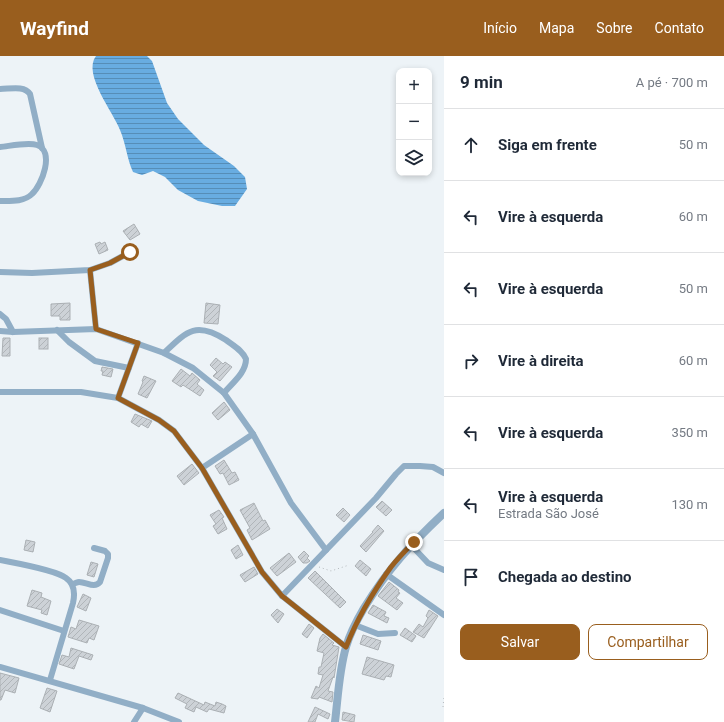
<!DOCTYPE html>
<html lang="pt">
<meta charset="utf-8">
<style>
:root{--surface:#fff;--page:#f6f6f7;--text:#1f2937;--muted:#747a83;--line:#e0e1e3;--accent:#995e1e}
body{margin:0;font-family:Roboto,sans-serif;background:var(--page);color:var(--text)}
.controls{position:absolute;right:12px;top:12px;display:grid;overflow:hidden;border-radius:8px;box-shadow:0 2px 6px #0003}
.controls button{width:36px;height:36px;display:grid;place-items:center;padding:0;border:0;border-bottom:1px solid var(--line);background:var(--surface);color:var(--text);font:20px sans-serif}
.stop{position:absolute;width:12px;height:12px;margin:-9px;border:3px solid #995e1e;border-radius:50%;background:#fff}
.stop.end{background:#995e1e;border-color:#fff;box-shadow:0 1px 4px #0008}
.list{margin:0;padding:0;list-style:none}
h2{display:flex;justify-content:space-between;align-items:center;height:52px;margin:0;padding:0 16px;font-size:17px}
h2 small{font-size:13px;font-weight:400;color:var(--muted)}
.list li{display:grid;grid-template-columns:26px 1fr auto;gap:12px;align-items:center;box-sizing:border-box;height:72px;padding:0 16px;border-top:1px solid var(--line)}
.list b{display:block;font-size:15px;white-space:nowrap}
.list p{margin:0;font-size:13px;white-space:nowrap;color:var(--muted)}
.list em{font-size:13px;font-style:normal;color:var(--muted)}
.actions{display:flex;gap:8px;padding:12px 16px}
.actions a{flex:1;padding:9px 0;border:1px solid var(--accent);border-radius:8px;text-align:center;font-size:14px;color:var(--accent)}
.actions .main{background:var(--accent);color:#fff}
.icon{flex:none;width:22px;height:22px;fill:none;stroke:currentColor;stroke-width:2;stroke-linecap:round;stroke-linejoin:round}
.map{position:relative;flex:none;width:444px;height:666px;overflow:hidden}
header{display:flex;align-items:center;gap:24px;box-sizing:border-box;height:56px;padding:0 20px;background:var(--accent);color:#fff}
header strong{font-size:19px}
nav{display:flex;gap:22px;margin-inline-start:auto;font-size:14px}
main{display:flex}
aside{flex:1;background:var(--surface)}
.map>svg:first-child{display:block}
.water{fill:url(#water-rules)}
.building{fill:url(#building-hatch);stroke:#abb0b4}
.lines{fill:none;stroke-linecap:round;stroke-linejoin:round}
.path{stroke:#b4b9bc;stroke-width:1;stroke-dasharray:1 3;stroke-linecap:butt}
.minor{stroke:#91aec6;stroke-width:6}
.tertiary{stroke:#91aec6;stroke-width:8}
.route{stroke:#995e1e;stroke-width:5}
</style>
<header>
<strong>Wayfind</strong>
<nav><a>Início</a><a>Mapa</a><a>Sobre</a><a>Contato</a></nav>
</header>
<main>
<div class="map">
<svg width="444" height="666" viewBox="0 0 444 666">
<defs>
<pattern id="water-rules" width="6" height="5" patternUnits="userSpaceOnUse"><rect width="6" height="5" fill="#68ace1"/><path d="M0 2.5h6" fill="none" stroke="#568db7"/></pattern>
<pattern id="building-hatch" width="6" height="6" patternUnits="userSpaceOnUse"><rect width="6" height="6" fill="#cdd2d7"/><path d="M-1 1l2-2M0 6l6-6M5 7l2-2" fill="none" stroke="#b0b5b9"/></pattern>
</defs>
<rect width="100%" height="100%" fill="#edf3f7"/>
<path class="water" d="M96 0H147L152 5 167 47 178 63 204 89 234 110 245 121 247 133 235 150H222L198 145 178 134 165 121 153 115 142 119 133 116C127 103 126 88 120 74 114 57 82 18 96 0Z"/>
<g class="building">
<path d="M134 168 140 178 130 184 123 175Z"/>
<path d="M100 186 101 188 105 186 108 194 99 198 95 188Z"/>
<path d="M70 247V264H60V260H51V248Z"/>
<path d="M206 247 220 249 218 268 204 267Z"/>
<path d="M3 282H10V300H2Z"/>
<rect x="39" y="282" width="9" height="11"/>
<path d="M216 302 223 308 225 306 232 311 220 325 213 320 217 316 210 309Z"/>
<path d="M102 311 113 313 111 321 102 319 103 315H101Z"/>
<path d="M181 313 190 320 192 317 200 324 197 328 204 334 200 340 183 329 181 331 172 325Z"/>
<path d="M144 320 156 325 147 342 138 338 143 326 142 325Z"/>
<path d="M224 346 230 354 218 364 212 357Z"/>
<path d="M135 358 152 365 148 372 141 368 139 371 131 366Z"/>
<path d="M224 404 232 417 235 416 239 424 229 429 223 417 220 418 215 410Z"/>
<path d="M192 408 199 417 184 429 177 420Z"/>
<path d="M382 445 392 454 386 460 376 451Z"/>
<path d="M254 447 263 465 265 464 270 473 252 484 247 474 250 472 240 454Z"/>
<path d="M343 452 350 459 344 466 336 459Z"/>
<path d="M219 454 224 461 222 462 227 473 218 478 213 470 216 468 210 459Z"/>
<path d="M378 469 384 475 366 496 360 490 373 476H372Z"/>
<path d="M26 484 35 486 33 496 24 494Z"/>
<path d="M238 489 243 499 236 503 231 494Z"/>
<path d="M304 495 309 500 307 502 310 505 307 507H303L298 501Z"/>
<path d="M289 497 296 506 277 520 270 512Z"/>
<path d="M360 504 371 513 366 520 355 510Z"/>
<path d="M91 506 98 508 94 521 87 519Z"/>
<path d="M254 511 258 518 245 526 240 519Z"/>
<path d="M315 515 346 546 340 552 308 522Z"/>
<path d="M389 526 399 534 398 536 400 537 396 542 403 547 397 554 378 540Z"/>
<path d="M32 534 42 537 41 541 51 545 47 559 41 557 42 554 27 550Z"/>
<path d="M83 538 91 542 86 555 77 551Z"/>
<path d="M373 549 386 556 384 560 389 562 387 567 368 557Z"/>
<path d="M277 553 284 558 278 567 271 559Z"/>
<path d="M429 554 438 560 424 582 413 576 419 568 423 571 428 562 426 560Z"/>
<path d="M79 564 99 570 94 584 89 582 87 587 68 581 71 571 76 573Z"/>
<path d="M309 568 314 572 307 582 302 578Z"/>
<path d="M405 572 416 580 412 586 400 579Z"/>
<path d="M323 578 334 587 332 589 339 591 334 622 333 621 328 635 333 636 332 646 319 641 318 643 311 642 316 630 319 632 323 619 318 618 319 611H321L324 597 317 595 320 582Z"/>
<path d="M363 579 381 585 378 594 360 588Z"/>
<path d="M71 592 93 599 91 604 79 600 74 613 59 608 62 599 69 601Z"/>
<path d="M367 601 394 609 391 621 386 620 384 624 362 618Z"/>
<path d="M0 617 19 622 15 637 5 634 1 644H0Z"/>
<path d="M47 632 57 635 50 656 40 652Z"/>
<path d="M178 637 204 649 205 646 215 650 216 646 222 648 226 650 224 657 209 653 207 656 196 651 194 656 185 652 187 648 175 642Z"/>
<path d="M315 651 330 658 328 663 318 658 315 666H308Z"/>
<path d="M343 656 355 659 354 666 342 664Z"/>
</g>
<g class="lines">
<g class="path">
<path d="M319 511 331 515 349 509"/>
<path d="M443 651 444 641"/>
</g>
<g class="minor">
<path d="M0 33C10 33 24 29 30 38L42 92"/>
<path d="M0 91C10 90 28 86 37 89 55 95 42 129 32 138 24 146 11 145 0 145"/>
<path d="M90 214 96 273"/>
<path d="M0 216 32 217 90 214 110 207 130 196"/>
<path d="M0 258 6 263 13 276"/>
<path d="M57 274 69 286 95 305 129 312"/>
<path d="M0 275 13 276 96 273 164 297 193 312 224 337 253 378 291 447 326 494"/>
<path d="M164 297C187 275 196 265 226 284 234 290 242 294 246 303 246 317 232 327 224 337"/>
<path d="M0 336H81L118 342 159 364 174 375 202 412 262 516 282 540 346 591"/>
<path d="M118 342 138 287"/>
<path d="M202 412 253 378"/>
<path d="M411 489 428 507 444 514"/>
<path d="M0 504C15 507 56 514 66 522 75 528 75 538 73 547L50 624"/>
<path d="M386 518 444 559"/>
<path d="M72 528C75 528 77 526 79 526 87 526 94 533 100 526L108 502V498L105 495 94 492"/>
<path d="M282 540 376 442 396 418 404 410H420L433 411 444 417"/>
<path d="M0 554 64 575"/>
<path d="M355 569 378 578 395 577"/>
<path d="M0 611 143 652 179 666"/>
<path d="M134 666 143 652"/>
</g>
<path class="tertiary" d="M335 666C338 641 339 615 346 591 350 577 357 564 364 552 388 513 411 488 444 457"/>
</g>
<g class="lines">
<path class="route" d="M130 196 110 207 90 214 96 273 138 287 118 342 159 364 174 375 202 412 262 516 282 540 346 591C357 563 373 536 391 511 398 502 406 494 414 486"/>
</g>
</svg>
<div class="controls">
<button>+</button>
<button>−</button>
<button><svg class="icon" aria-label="layers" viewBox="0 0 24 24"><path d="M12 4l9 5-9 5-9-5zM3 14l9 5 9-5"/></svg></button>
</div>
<div class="stop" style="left:130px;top:196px"></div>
<div class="stop end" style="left:414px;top:486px"></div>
</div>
<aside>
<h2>9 min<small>A pé · 700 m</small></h2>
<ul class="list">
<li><svg class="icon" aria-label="ahead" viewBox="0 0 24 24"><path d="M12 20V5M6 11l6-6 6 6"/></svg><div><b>Siga em frente</b></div><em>50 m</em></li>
<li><svg class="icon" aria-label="left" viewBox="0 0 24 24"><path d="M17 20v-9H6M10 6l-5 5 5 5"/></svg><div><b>Vire à esquerda</b></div><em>60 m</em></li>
<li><svg class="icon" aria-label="left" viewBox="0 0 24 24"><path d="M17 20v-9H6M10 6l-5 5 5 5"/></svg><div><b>Vire à esquerda</b></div><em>50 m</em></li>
<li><svg class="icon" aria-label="right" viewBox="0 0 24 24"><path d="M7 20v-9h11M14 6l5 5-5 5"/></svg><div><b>Vire à direita</b></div><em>60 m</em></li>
<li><svg class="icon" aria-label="left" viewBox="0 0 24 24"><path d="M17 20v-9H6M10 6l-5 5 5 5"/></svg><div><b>Vire à esquerda</b></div><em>350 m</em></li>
<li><svg class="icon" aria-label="left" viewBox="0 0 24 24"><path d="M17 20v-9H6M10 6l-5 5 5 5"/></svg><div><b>Vire à esquerda</b><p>Estrada São José</p></div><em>130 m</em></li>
<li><svg class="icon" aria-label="arrive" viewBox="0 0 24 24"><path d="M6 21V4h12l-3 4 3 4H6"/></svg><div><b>Chegada ao destino</b></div></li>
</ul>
<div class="actions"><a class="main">Salvar</a><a>Compartilhar</a></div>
</aside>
</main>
